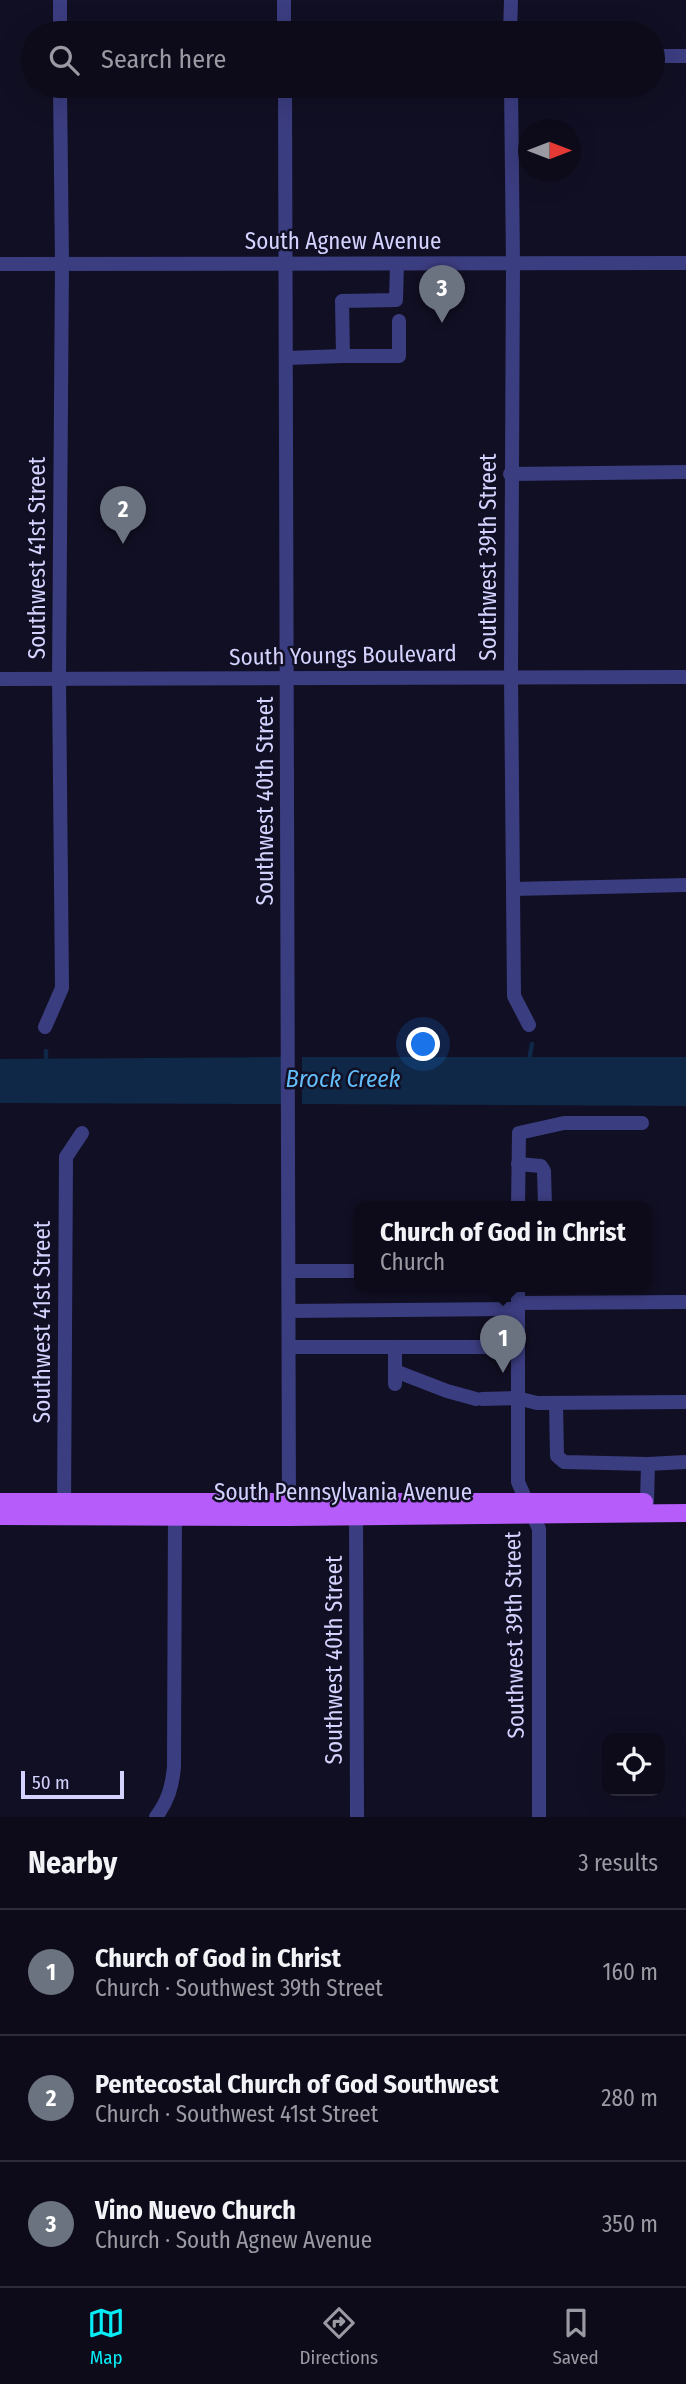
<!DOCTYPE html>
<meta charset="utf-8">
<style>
:root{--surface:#0d0b1a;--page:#161423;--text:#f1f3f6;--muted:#9a9ba2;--line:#2d2b39;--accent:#07ecf5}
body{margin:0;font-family:"Fira Sans Condensed",sans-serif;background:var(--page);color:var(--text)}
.controls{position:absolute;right:21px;bottom:21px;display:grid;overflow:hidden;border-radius:14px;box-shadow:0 7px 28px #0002}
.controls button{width:63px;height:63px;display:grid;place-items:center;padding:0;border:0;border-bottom:2px solid var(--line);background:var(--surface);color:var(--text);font:35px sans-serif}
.compass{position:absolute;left:518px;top:119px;width:63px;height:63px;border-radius:50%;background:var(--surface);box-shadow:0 7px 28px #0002;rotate:90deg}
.scale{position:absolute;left:21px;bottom:18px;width:103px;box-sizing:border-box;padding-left:7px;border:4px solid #d4d2fe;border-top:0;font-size:19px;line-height:24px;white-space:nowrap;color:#d4d2fe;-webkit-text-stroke:5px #110f23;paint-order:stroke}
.you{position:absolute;left:424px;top:1045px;width:24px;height:24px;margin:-18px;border:5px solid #fff;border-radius:50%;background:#1a73e8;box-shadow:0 0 0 10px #1a73e833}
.badge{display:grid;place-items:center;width:46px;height:46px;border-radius:50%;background:var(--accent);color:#fff;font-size:23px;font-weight:700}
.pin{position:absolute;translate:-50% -58px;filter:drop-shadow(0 2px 4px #0008)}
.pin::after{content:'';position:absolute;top:37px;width:24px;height:21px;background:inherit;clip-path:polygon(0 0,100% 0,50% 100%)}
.popup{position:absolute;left:354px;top:1201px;width:298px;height:91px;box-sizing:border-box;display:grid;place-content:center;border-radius:14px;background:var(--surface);filter:drop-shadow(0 2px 5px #0005);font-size:23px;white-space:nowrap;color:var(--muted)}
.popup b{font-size:26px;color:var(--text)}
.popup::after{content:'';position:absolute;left:50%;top:100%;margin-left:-14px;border:14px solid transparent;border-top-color:var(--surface)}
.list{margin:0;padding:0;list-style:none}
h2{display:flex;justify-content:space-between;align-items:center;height:91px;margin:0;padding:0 28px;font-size:30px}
h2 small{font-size:23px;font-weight:400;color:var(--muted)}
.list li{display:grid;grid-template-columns:46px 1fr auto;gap:21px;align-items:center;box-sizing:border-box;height:126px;padding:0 28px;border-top:2px solid var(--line)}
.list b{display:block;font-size:26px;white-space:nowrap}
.list p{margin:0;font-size:23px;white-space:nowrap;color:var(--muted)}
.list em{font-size:23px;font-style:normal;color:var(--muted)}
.icon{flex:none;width:38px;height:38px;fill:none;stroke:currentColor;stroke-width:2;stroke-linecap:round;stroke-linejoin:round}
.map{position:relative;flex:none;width:686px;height:1817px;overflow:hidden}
.search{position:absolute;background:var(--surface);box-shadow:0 7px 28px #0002;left:21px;right:21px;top:21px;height:77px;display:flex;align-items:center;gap:18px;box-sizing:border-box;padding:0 24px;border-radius:38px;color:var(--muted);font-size:26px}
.sheet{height:469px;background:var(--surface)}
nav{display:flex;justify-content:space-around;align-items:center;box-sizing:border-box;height:98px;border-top:2px solid var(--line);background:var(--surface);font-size:19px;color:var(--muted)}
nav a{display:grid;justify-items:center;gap:4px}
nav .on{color:var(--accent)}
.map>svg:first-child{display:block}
.water{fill:#0f2847}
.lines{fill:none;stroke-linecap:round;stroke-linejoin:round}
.stream{stroke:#0f2847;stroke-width:4.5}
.minor{stroke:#3b3d81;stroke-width:14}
.major{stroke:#b55cfa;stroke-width:18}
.labels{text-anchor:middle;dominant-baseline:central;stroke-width:5;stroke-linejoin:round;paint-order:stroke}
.street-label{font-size:23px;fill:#d4d2fe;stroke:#110f23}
.water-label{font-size:24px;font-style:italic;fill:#63befb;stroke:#110f23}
</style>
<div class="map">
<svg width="686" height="1817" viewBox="0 0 686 1817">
<rect width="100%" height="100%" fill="#110f23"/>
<g class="water">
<path d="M282 1057V1104L0 1103V1059Z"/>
<path d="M302 1057H686V1106L302 1104Z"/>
</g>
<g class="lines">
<g class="stream">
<path d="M46 1051V1064"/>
<path d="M529 1060 532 1044"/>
</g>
<g class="minor">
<path d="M60 0V33"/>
<path d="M284 0V33"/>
<path d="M510 33 511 0"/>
<path d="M653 56H686"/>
<path d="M285 86 289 1512"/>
<path d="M511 86 513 263 511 676 514 996 529 1025"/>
<path d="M0 264 686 263"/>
<path d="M343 356H399V321"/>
<path d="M287 358 343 356 342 301 396 300 397 264"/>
<path d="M510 474 686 472"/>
<path d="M0 679 686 677"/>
<path d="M513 889 686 885"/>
<path d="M45 1027 62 988 59 679 62 263 60 86"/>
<path d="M518 1164 541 1166 544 1171 545 1207"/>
<path d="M518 1207 519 1133 564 1123H642"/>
<path d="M289 1271H360"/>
<path d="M518 1287V1482L539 1529V1817"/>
<path d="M518 1303 686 1302"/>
<path d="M289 1311 518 1309"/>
<path d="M289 1347H518"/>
<path d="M395 1371 447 1391 476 1399"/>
<path d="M395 1384V1347"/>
<path d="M482 1399 517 1398 537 1403 686 1402"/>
<path d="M556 1403 557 1456 564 1462 648 1464 686 1462"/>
<path d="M647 1502 648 1464"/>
<path d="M356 1507 357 1817"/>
<path d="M64 1512 66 1157 82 1133"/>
<path d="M156 1817C168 1801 172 1787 174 1767L175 1508"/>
</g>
<g class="major">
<path d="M0 1502H644"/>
<path d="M0 1516 289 1517 686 1513"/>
</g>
</g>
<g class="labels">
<g class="street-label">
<text x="343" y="241">South Agnew Avenue</text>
<text transform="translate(488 557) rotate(-90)">Southwest 39th Street</text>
<text transform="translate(37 558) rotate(-90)">Southwest 41st Street</text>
<text transform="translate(343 655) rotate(-1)">South Youngs Boulevard</text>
<text transform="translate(265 801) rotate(-90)">Southwest 40th Street</text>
<text transform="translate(42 1322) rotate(-90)">Southwest 41st Street</text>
<text x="343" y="1492">South Pennsylvania Avenue</text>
<text transform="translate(514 1635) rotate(-91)">Southwest 39th Street</text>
<text transform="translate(334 1660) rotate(-90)">Southwest 40th Street</text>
</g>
<g class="water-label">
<text x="343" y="1079">Brock Creek</text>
</g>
</g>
</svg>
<div class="controls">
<button><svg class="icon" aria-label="locate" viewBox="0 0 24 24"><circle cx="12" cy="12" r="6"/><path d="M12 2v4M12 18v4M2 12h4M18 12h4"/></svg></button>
</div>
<svg class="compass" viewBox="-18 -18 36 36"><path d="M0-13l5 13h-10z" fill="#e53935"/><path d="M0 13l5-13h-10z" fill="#9a9ba2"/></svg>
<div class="scale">50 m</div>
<div class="you"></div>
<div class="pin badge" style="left:503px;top:1373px;background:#6b7280">1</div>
<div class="popup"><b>Church of God in Christ</b>Church</div>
<div class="pin badge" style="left:123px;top:544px;background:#6b7280">2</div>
<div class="pin badge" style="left:442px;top:323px;background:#6b7280">3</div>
<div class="search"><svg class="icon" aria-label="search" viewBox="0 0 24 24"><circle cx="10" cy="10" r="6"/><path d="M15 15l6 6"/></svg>Search here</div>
</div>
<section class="sheet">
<h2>Nearby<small>3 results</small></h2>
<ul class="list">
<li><span class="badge" style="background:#6b7280">1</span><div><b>Church of God in Christ</b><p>Church · Southwest 39th Street</p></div><em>160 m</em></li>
<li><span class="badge" style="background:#6b7280">2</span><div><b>Pentecostal Church of God Southwest</b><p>Church · Southwest 41st Street</p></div><em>280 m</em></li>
<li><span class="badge" style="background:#6b7280">3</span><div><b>Vino Nuevo Church</b><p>Church · South Agnew Avenue</p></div><em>350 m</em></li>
</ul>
</section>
<nav>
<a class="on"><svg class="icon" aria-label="map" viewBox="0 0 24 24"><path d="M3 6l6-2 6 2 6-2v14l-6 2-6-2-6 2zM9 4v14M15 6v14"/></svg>Map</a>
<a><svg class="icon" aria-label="directions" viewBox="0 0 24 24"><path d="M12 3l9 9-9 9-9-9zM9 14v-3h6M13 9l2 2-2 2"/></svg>Directions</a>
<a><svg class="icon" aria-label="saved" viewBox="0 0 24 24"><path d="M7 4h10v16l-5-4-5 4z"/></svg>Saved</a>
</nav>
